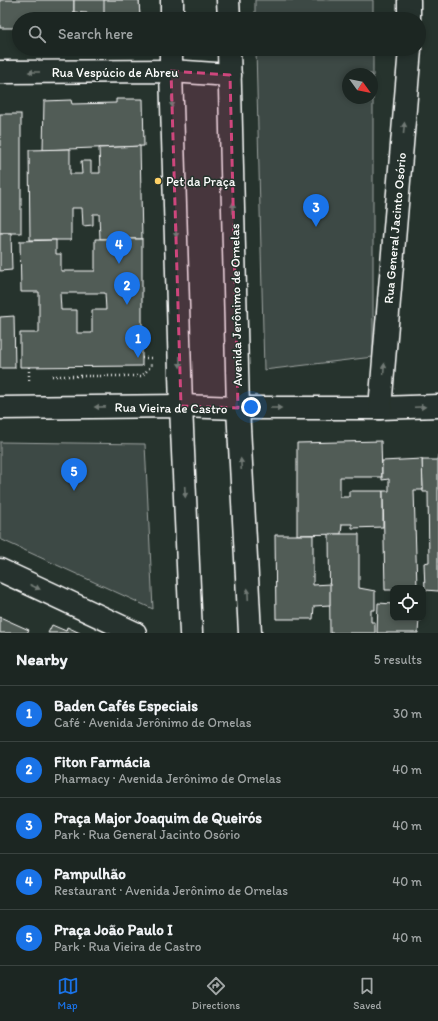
<!DOCTYPE html>
<meta charset="utf-8">
<style>
:root{--surface:#1c2622;--page:#29322f;--text:#f1f3f6;--muted:#a0a5a5;--line:#3a4340;--accent:#1a73e8}
body{margin:0;font-family:Itim,sans-serif;background:var(--page);color:var(--text)}
.controls{position:absolute;right:12px;bottom:12px;display:grid;overflow:hidden;border-radius:8px;box-shadow:0 2px 6px #0003}
.controls button{width:36px;height:36px;display:grid;place-items:center;padding:0;border:0;border-bottom:1px solid var(--line);background:var(--surface);color:var(--text);font:20px sans-serif}
.compass{position:absolute;left:342px;top:68px;width:36px;height:36px;border-radius:50%;background:var(--surface);box-shadow:0 2px 6px #0003;rotate:123deg}
.you{position:absolute;left:251px;top:407px;width:14px;height:14px;margin:-10px;border:3px solid #fff;border-radius:50%;background:#1a73e8;box-shadow:0 0 0 6px #1a73e833}
.badge{display:grid;place-items:center;width:26px;height:26px;border-radius:50%;background:var(--accent);color:#fff;font-size:13px;font-weight:700}
.pin{position:absolute;translate:-50% -33px;filter:drop-shadow(0 1px 2px #0008)}
.pin::after{content:'';position:absolute;top:21px;width:14px;height:12px;background:inherit;clip-path:polygon(0 0,100% 0,50% 100%)}
.list{margin:0;padding:0;list-style:none}
h2{display:flex;justify-content:space-between;align-items:center;height:52px;margin:0;padding:0 16px;font-size:17px}
h2 small{font-size:13px;font-weight:400;color:var(--muted)}
.list li{display:grid;grid-template-columns:26px 1fr auto;gap:12px;align-items:center;box-sizing:border-box;height:56px;padding:0 16px;border-top:1px solid var(--line)}
.list b{display:block;font-size:15px;white-space:nowrap}
.list p{margin:0;font-size:13px;white-space:nowrap;color:var(--muted)}
.list em{font-size:13px;font-style:normal;color:var(--muted)}
.icon{flex:none;width:22px;height:22px;fill:none;stroke:currentColor;stroke-width:2;stroke-linecap:round;stroke-linejoin:round}
.map{position:relative;flex:none;width:438px;height:633px;overflow:hidden}
.search{position:absolute;background:var(--surface);box-shadow:0 2px 6px #0003;left:12px;right:12px;top:12px;height:44px;display:flex;align-items:center;gap:10px;box-sizing:border-box;padding:0 14px;border-radius:22px;color:var(--muted);font-size:15px}
.sheet{height:332px;background:var(--surface)}
nav{display:flex;justify-content:space-around;align-items:center;box-sizing:border-box;height:56px;border-top:1px solid var(--line);background:var(--surface);font-size:11px;color:var(--muted)}
nav a{display:grid;justify-items:center;gap:2px}
nav .on{color:var(--accent)}
.map>svg:first-child{display:block}
.green{fill:#3e4944;stroke:#9ea4a2;fill-rule:evenodd}
.building{fill:#515c57;stroke:#fff;fill-rule:evenodd}
.lines{fill:none;stroke-linecap:round;stroke-linejoin:round}
.street-casing{stroke:#fff;stroke-width:25}
.secondary-casing{stroke:#fff;stroke-width:25}
.path{stroke:#fff;stroke-width:2.5;stroke-dasharray:1 3;stroke-linecap:butt}
.street{stroke:#26332d;stroke-width:22}
.secondary{stroke:#26332d;stroke-width:22}
.oneway{fill:#727a76}
.marked{fill:#ce467c;fill-opacity:0.2;stroke:#ce467c;stroke-width:3;stroke-dasharray:8 5;stroke-linejoin:round}
.poi-dot{fill:#ffd166;stroke:#26332d;stroke-width:1.5}
.labels{text-anchor:middle;dominant-baseline:central;stroke-width:3;stroke-linejoin:round;paint-order:stroke}
.street-label{font-size:13px;fill:#fff;stroke:#26332d}
.poi-label{font-size:13px;fill:#fff;stroke:#26332d;text-anchor:start}
</style>
<div class="map">
<svg width="438" height="633" viewBox="0 0 438 633">
<rect width="100%" height="100%" fill="#26332d"/>
<filter id="ink" filterUnits="userSpaceOnUse"><feTurbulence type="fractalNoise" baseFrequency=".025" numOctaves="2"/><feDisplacementMap in="SourceGraphic" scale="8" xChannelSelector="R" yChannelSelector="G"/><feConvolveMatrix kernelMatrix="1 2 1 2 8 2 1 2 1" color-interpolation-filters="sRGB"/></filter>
<g filter="url(#ink)">
<g class="green">
<rect x="255" y="0" width="118" height="19"/>
<path d="M256 49H373V357L264 370ZM348 74H372V98H348Z"/>
<path d="M0 442 145 444 153 609 0 539Z"/>
</g>
<g class="building">
<path d="M0 0H74V19H19V28H0Z"/>
<path d="M74 0H139L140 19H87V13L74 12Z"/>
<path d="M104 0H139L140 18 104 19Z"/>
<path d="M116 99H143L144 146 43 150 44 101 71 100 72 104 116 103Z"/>
<rect x="0" y="114" width="21" height="119"/>
<path d="M140 146 142 239H100L99 214H93V225L83 226 82 208H71V240H30L29 150 70 149V174H82L81 161H91V173H100L99 148Z"/>
<path d="M0 233H11L12 270 0 271Z"/>
<path d="M95 239H142V366L20 367V333H39V292H21L20 241 56 240V254H61V271H95ZM60 293H105L106 310H92V333H77V310H61Z"/>
<path d="M14 316 15 368H0V317Z"/>
<path d="M381 441 382 477H340V497H349V491H383V527L352 528V524H342L341 534 297 535V443Z"/>
<path d="M438 455V591L425 590 424 563 429 562 428 492H423L422 460H437Z"/>
<path d="M422 459 423 490H414L417 588H393V590H385L383 491H389V479L382 480V461Z"/>
<path d="M329 534H359V588L375 591V610H371V622H375V633H330Z"/>
<path d="M275 535H313V585L330 584V605L314 606 313 619H276Z"/>
<path d="M378 603 393 604V618H419L418 633H377Z"/>
<path d="M0 617 29 630 27 633H0Z"/>
<path d="M52 625 66 631 67 627 80 633H48Z"/>
</g>
<g class="lines">
<g class="street-casing">
<g id="street">
<path d="M409 0V19"/>
<path d="M0 72 171 71 230 75"/>
<path d="M0 408 181 406 238 408H380L438 406"/>
<path d="M380 408 410 49"/>
<path d="M0 570 135 633"/>
</g>
</g>
<g class="secondary-casing">
<g id="secondary">
<path d="M228 0 229 19"/>
<path d="M172 19V0"/>
<path d="M171 49V71L181 406 191 633"/>
<path d="M229 49 238 408 250 633"/>
</g>
</g>
<g class="path">
<path d="M142 358H153"/>
<path d="M29 367V381"/>
<path d="M52 376H142L151 366V364"/>
</g>
<use href="#street" class="street"/>
<use href="#secondary" class="secondary"/>
</g>
<defs><path id="oneway-solid" d="M-6-.8H1V-3.2L6.5 0L1 3.2V.8H-6Z"/></defs>
<g class="oneway">
<use href="#oneway-solid" transform="translate(34 72) rotate(180)"/>
<use href="#oneway-solid" transform="translate(172 102) rotate(88)"/>
<use href="#oneway-solid" transform="translate(404 128) rotate(-85)"/>
<use href="#oneway-solid" transform="translate(233 208) rotate(-91)"/>
<use href="#oneway-solid" transform="translate(176 232) rotate(88)"/>
<use href="#oneway-solid" transform="translate(180 362) rotate(88)"/>
<use href="#oneway-solid" transform="translate(384 369) rotate(-85)"/>
<use href="#oneway-solid" transform="translate(100 407) rotate(179)"/>
<use href="#oneway-solid" transform="translate(420 407) rotate(-2)"/>
<use href="#oneway-solid" transform="translate(276 408)"/>
<use href="#oneway-solid" transform="translate(241 464) rotate(-93)"/>
<use href="#oneway-solid" transform="translate(185 492) rotate(87)"/>
<use href="#oneway-solid" transform="translate(35 587) rotate(25)"/>
<use href="#oneway-solid" transform="translate(248 594) rotate(-93)"/>
</g>
</g>
<path class="marked" d="M171 71 230 75 238 408 181 406Z"/>
<circle class="poi-dot" cx="158" cy="181" r="4"/>
<g class="labels">
<g class="street-label">
<text x="115" y="72">Rua Vespúcio de Abreu</text>
<text transform="translate(395 228) rotate(-85)">Rua General Jacinto Osório</text>
<text transform="translate(236 305) rotate(-91)">Avenida Jerônimo de Ornelas</text>
<text transform="translate(171 408) rotate(1)">Rua Vieira de Castro</text>
</g>
<g class="poi-label">
<text x="166" y="181">Pet da Praça</text>
</g>
</g>
</svg>
<div class="controls">
<button><svg class="icon" aria-label="locate" viewBox="0 0 24 24"><circle cx="12" cy="12" r="6"/><path d="M12 2v4M12 18v4M2 12h4M18 12h4"/></svg></button>
</div>
<svg class="compass" viewBox="-18 -18 36 36"><path d="M0-13l5 13h-10z" fill="#e53935"/><path d="M0 13l5-13h-10z" fill="#a0a5a5"/></svg>
<div class="you"></div>
<div class="pin badge" style="left:138px;top:358px">1</div>
<div class="pin badge" style="left:127px;top:305px">2</div>
<div class="pin badge" style="left:316px;top:227px">3</div>
<div class="pin badge" style="left:119px;top:264px">4</div>
<div class="pin badge" style="left:74px;top:491px">5</div>
<div class="search"><svg class="icon" aria-label="search" viewBox="0 0 24 24"><circle cx="10" cy="10" r="6"/><path d="M15 15l6 6"/></svg>Search here</div>
</div>
<section class="sheet">
<h2>Nearby<small>5 results</small></h2>
<ul class="list">
<li><span class="badge">1</span><div><b>Baden Cafés Especiais</b><p>Café · Avenida Jerônimo de Ornelas</p></div><em>30 m</em></li>
<li><span class="badge">2</span><div><b>Fiton Farmácia</b><p>Pharmacy · Avenida Jerônimo de Ornelas</p></div><em>40 m</em></li>
<li><span class="badge">3</span><div><b>Praça Major Joaquim de Queirós</b><p>Park · Rua General Jacinto Osório</p></div><em>40 m</em></li>
<li><span class="badge">4</span><div><b>Pampulhão</b><p>Restaurant · Avenida Jerônimo de Ornelas</p></div><em>40 m</em></li>
<li><span class="badge">5</span><div><b>Praça João Paulo I</b><p>Park · Rua Vieira de Castro</p></div><em>40 m</em></li>
</ul>
</section>
<nav>
<a class="on"><svg class="icon" aria-label="map" viewBox="0 0 24 24"><path d="M3 6l6-2 6 2 6-2v14l-6 2-6-2-6 2zM9 4v14M15 6v14"/></svg>Map</a>
<a><svg class="icon" aria-label="directions" viewBox="0 0 24 24"><path d="M12 3l9 9-9 9-9-9zM9 14v-3h6M13 9l2 2-2 2"/></svg>Directions</a>
<a><svg class="icon" aria-label="saved" viewBox="0 0 24 24"><path d="M7 4h10v16l-5-4-5 4z"/></svg>Saved</a>
</nav>
